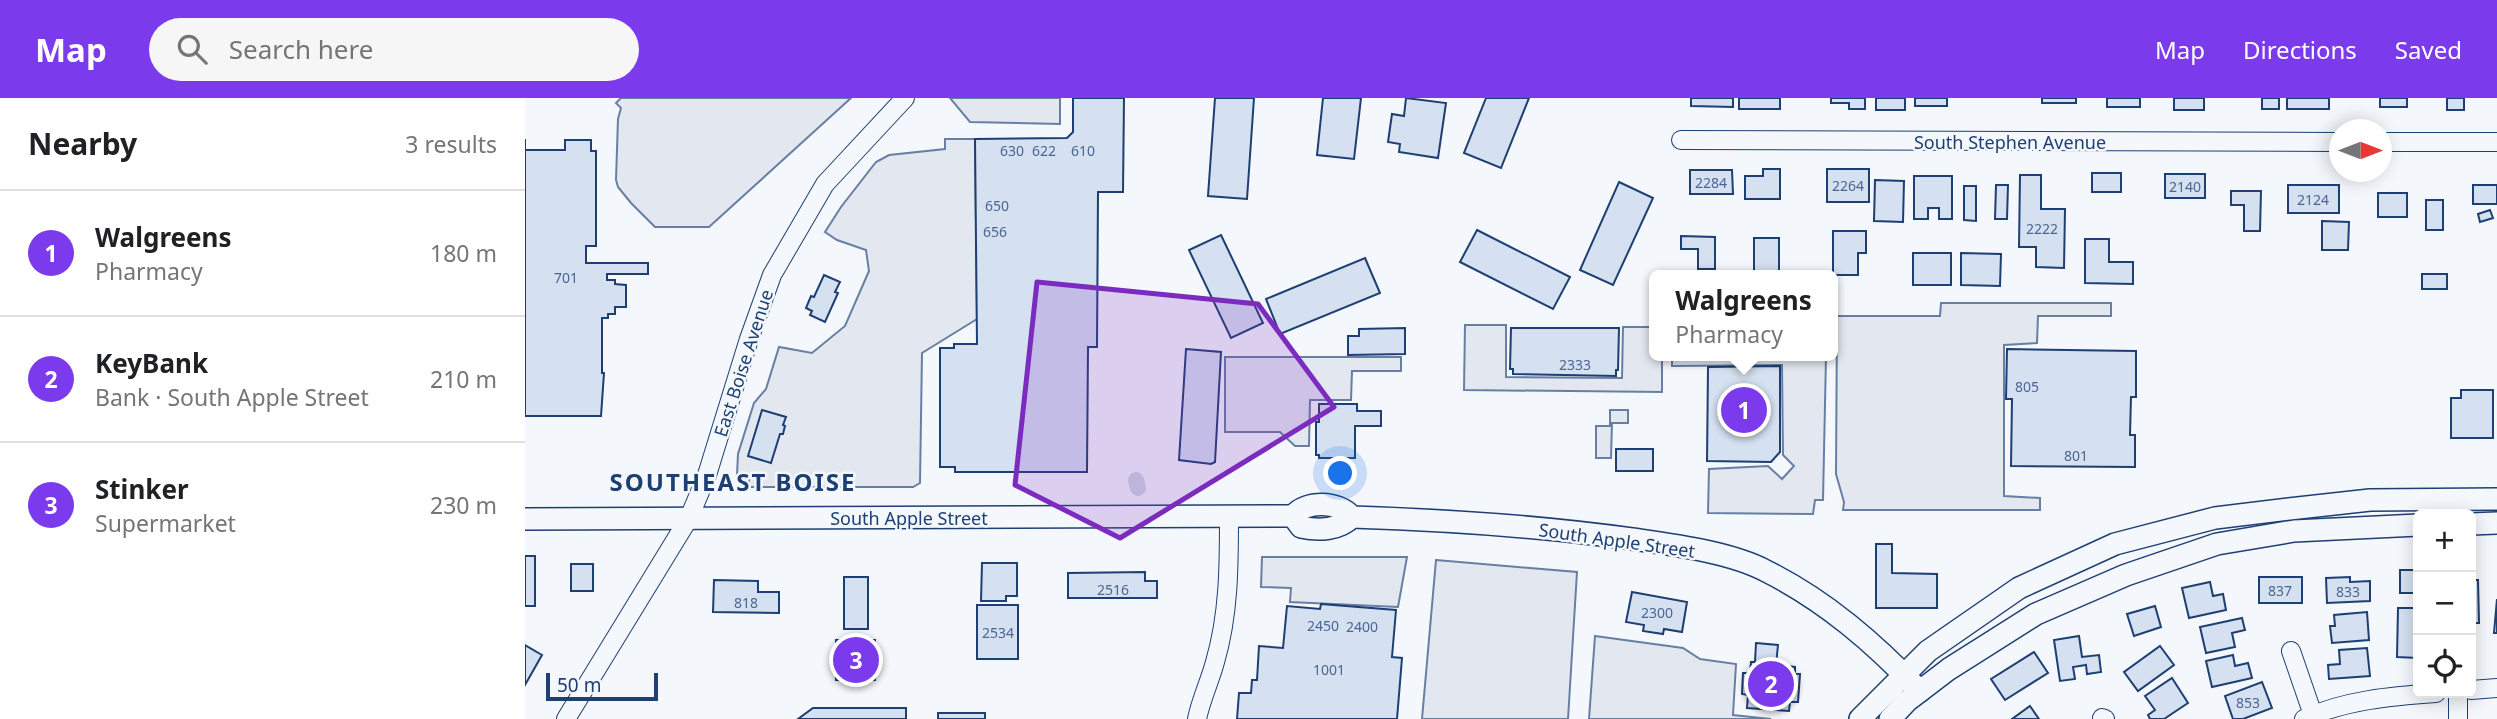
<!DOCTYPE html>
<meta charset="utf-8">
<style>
:root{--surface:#fff;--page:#f6f6f6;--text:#202124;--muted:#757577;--line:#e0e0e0;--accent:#7c3aed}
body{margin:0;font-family:"Noto Sans",sans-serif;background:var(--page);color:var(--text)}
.controls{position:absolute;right:21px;bottom:21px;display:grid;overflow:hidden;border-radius:10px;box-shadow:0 4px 18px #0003}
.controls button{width:63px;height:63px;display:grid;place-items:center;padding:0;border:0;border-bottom:2px solid var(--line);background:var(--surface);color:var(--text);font:35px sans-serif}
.compass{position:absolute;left:1804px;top:21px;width:63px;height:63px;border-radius:50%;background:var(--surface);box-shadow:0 4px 18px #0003;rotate:90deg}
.scale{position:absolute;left:21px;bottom:18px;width:112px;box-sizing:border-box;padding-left:7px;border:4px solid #1d3f73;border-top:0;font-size:19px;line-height:24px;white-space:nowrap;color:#1d3f73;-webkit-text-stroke:5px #f4f7fb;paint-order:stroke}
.you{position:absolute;left:816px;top:376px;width:24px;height:24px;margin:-18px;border:5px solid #fff;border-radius:50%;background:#1a73e8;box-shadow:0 0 0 10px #1a73e833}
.badge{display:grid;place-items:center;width:46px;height:46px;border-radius:50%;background:var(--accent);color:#fff;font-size:23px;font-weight:700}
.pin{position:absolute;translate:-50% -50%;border:4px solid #fff;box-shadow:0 2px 7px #0006}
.popup{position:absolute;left:1124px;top:172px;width:189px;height:91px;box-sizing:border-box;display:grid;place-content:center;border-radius:10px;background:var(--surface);filter:drop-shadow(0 2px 5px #0005);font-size:23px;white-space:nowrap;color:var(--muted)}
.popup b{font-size:26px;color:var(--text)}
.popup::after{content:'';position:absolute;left:50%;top:100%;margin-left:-14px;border:14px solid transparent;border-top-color:var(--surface)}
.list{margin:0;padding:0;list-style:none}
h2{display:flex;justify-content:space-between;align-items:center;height:91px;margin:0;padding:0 28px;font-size:30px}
h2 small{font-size:23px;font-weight:400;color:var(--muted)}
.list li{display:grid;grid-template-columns:46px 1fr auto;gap:21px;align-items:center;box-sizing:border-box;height:126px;padding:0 28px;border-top:2px solid var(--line)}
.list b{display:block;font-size:26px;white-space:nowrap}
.list p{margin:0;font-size:23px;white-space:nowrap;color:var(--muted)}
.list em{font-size:23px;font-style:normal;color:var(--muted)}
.icon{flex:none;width:38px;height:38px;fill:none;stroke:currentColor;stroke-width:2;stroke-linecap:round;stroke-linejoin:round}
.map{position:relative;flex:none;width:1972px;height:621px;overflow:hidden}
header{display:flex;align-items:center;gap:42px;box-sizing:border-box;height:98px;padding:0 35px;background:var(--accent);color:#fff}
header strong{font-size:33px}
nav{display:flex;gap:38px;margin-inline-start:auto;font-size:24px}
.search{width:490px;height:63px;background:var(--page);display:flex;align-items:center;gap:18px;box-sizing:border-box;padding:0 24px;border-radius:38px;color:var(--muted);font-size:26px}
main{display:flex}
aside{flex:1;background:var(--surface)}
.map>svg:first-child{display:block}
.parking{fill:#e3e8f0;stroke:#687fa3;stroke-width:2}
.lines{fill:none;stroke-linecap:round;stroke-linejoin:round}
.canal{stroke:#cfd7e4;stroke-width:16}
.building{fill:#d5e0f0;stroke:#1d3f73;stroke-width:2}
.minor-casing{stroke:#1d3f73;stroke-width:20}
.major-casing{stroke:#1d3f73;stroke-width:24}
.minor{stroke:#f4f7fb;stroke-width:18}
.major{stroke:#f4f7fb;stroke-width:21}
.marked{fill:#7b2cbf;fill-opacity:0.2;stroke:#7b2cbf;stroke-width:5;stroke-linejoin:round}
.labels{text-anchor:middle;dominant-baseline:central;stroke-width:5;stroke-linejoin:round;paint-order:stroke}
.number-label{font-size:14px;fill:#4b6792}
.street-label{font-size:18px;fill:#1d3f73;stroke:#f4f7fb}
.district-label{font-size:24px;font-weight:bold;letter-spacing:2px;fill:#1d3f73;stroke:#f4f7fb}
</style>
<header>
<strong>Map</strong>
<div class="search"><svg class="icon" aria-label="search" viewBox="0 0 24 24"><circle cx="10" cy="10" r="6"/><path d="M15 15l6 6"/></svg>Search here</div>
<nav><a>Map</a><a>Directions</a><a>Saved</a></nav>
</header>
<main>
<aside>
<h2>Nearby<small>3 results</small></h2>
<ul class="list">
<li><span class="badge">1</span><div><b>Walgreens</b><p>Pharmacy</p></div><em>180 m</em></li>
<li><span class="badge">2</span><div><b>KeyBank</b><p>Bank · South Apple Street</p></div><em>210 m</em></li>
<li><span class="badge">3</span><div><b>Stinker</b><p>Supermarket</p></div><em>230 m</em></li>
</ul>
</aside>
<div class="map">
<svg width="1972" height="621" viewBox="0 0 1972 621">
<rect width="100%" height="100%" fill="#f4f7fb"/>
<g class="parking">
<path d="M96 0H326L184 129H130L106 105 93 89 91 82 93 21 96 10 91 5Z"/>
<path d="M425 0H535V26L445 24Z"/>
<path d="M420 41H450L452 221 397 255 395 385 388 389H224V378L212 377 213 356 229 305 241 291 254 249 287 255 320 228 344 173 341 152 312 142 300 134 316 109 351 64 364 57 420 51Z"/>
<path d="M1416 205H1586V218H1513L1512 245 1479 247V398L1515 400V412H1318L1319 404 1311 376 1312 218H1415Z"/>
<path d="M940 227H981V279L1097 280 1098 229H1130V258H1137V294L939 292Z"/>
<path d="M1147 258H1301L1298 402H1290L1288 416 1183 415 1184 371 1243 368 1257 381 1269 368 1258 357 1257 267 1147 268Z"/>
<path d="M700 259H876V273H827L826 302H785L784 348H770L755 334H700Z"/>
<path d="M1085 312H1103V325H1087L1086 360H1071V328H1085Z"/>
<path d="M737 459H882L873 509 765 504 766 490 736 489Z"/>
<path d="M911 462 1052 474 1043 621H897Z"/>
<path d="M1070 538 1158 550 1175 561 1211 566 1208 617 1246 621H1064Z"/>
</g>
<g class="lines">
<path class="canal" d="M611 382 613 390"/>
</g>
<g class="building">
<path d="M548 0H599L598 94H573L572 249H563L562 374H430V369H415V250H429V246H452L450 41 542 40 548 34Z"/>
<path d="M690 0H729L722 101 683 98Z"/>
<path d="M798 0H836L829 61 792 57Z"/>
<path d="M881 0 921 5 913 60 874 54 875 46 863 44 867 16 879 18Z"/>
<path d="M961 0H1004L976 70 939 55Z"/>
<path d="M1166 0H1208V9L1166 8Z"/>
<rect x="1214" y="0" width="41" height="11"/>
<path d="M1306 0H1340V11H1324V5H1306Z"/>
<rect x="1351" y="0" width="29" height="12"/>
<rect x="1390" y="0" width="32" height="8"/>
<rect x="1517" y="0" width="34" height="5"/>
<rect x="1582" y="0" width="33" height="9"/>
<rect x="1649" y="0" width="30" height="12"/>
<rect x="1737" y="0" width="17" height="11"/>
<rect x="1762" y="0" width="42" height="11"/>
<rect x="1855" y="0" width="27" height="9"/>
<rect x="1922" y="0" width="17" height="12"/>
<path d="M0 41V52H40V42H66V53H71V148H61V165H123V176H82V182H90V186L101 187V209H90V216H83V220H77V275H79L76 318H0Z"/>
<path d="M1238 71H1255V101H1220V78H1238Z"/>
<rect x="1302" y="71" width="42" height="33"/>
<path d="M1165 72H1207L1208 96H1165Z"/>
<rect x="1567" y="75" width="29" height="19"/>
<rect x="1640" y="76" width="40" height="24"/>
<path d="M1495 77H1516V111H1540L1539 170 1511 169V149H1494Z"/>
<path d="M1389 78H1427V121H1414V110H1403V121H1389Z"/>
<path d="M1350 82 1379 83 1378 124 1349 123Z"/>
<path d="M1094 84 1128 100 1088 187 1055 172Z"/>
<path d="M1471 87H1483L1482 121H1470Z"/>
<rect x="1763" y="87" width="51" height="28"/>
<rect x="1948" y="87" width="24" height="19"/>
<path d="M1439 88H1451V123L1439 122Z"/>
<path d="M1706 93H1736L1735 133H1719V107H1706Z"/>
<rect x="1853" y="95" width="29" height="24"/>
<rect x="1901" y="102" width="17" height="30"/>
<path d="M1965 112 1968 120 1955 124 1953 116Z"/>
<path d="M1797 123 1824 124 1823 152H1797Z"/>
<path d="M952 132 1045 179 1028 211 935 164Z"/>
<path d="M1308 133H1341V155H1333V177H1308Z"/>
<path d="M696 137 738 225 706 240 664 152Z"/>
<path d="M1156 138 1190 139V171H1173V151H1156Z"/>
<rect x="1229" y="140" width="25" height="37"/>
<path d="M1560 141H1584V164H1608V186L1560 185Z"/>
<rect x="1388" y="155" width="38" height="32"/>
<path d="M1436 155 1476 156 1475 188 1436 187Z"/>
<path d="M840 160 855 195 755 236 741 201Z"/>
<rect x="1897" y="176" width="25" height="15"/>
<path d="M299 177 315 184 310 194 313 195 300 224 285 217 287 213 281 210 286 198 289 199Z"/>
<path d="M880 230V256L823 257V238H834V231Z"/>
<path d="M986 230H1094L1093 272H1091V278L988 276V271H985Z"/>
<path d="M661 251 696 254 690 364 686 366 654 362Z"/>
<path d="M1482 251 1611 253V299H1606L1605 337H1610V369L1486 368 1487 301H1481Z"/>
<path d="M1255 268V354L1246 364 1182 363 1183 269Z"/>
<path d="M1936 292H1968V340H1926V300H1936Z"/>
<path d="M794 306H832V313H856V328H830V360H794V357H791V324H794Z"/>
<path d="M237 312 261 319 258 327 260 328 258 336H255L246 365 223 358Z"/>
<rect x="1091" y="351" width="37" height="22"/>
<path d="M1351 446H1367V475L1412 476V510H1351Z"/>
<rect x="0" y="458" width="10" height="50"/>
<path d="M457 465H492V498H481V503H456Z"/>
<rect x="46" y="466" width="22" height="27"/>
<rect x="1875" y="472" width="18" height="23"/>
<path d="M620 474V483H632V500H543V475Z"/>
<rect x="319" y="479" width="24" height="52"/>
<rect x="1734" y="479" width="43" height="26"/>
<path d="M1825 479V484L1845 483V503L1802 505 1801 480Z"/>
<path d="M189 482 233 483V494H254V515L188 514Z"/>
<path d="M1946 482H1953L1954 525H1946Z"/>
<path d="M1685 484 1688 498 1698 496 1701 512 1664 520 1657 490Z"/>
<path d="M1107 494 1162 504 1157 534 1139 531 1138 536 1118 533 1119 527 1101 524Z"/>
<path d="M1972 501V535H1969Z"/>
<path d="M796 506 871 512 867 559 877 560 872 621H712L714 595H726L727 582H732L734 548 758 550 762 508 795 511Z"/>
<rect x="452" y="507" width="41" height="54"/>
<path d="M1630 508 1636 529 1609 538 1602 516Z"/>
<path d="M1873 510H1893V560L1872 559Z"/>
<path d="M1842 514 1844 542 1807 545 1805 528H1810L1809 517Z"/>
<path d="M1717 520 1720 532 1707 535 1710 549 1681 555 1675 529Z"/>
<path d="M1554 538 1557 559 1574 557 1576 574 1562 576 1561 567 1548 569 1550 581 1535 583 1529 542Z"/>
<rect x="311" y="542" width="39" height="40"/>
<path d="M1231 545 1253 547 1251 567 1270 569V576H1275L1273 604H1265L1264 613 1222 610 1223 597 1217 596 1218 575H1225L1226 564H1230Z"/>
<path d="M0 547 17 557 0 587Z"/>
<path d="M1635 548 1649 567 1613 593 1599 574Z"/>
<path d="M1842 550 1845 578 1804 581 1803 567 1815 566 1814 552Z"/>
<path d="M1509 554 1523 575 1480 602 1466 581Z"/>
<path d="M1708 557 1710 568 1723 565 1727 580 1687 589 1681 563Z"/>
<path d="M1647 580 1663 605 1639 621H1625L1623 617 1630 612 1620 598Z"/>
<path d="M1737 584 1747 610 1718 621H1708L1700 598Z"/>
<path d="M1505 608 1514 621H1487Z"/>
<path d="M288 610H381V621H273Z"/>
<rect x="413" y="615" width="47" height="6"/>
</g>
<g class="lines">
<g class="minor-casing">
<g id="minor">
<path d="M1156 42 1814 44"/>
<path d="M1856 44H1972"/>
<path d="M1766 553 1788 617"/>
<path d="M1946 592 1972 590"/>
<path d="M1577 620 1580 621"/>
<path d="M41 621 164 420 182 377 224 241 247 177 300 86 380 0"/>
<path d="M672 621C676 601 685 583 690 564 704 516 704 468 704 418"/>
<path d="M1779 621C1820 602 1868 598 1911 595"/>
<path d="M1933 621V595"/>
</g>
</g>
<g class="major-casing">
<g id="major">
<path d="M768 418 776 429C794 433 814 432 827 419"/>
<path d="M0 421 768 418C781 402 814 403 827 419 920 422 1014 428 1107 441 1148 447 1205 454 1241 473 1301 503 1349 545 1395 593"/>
<path d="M1946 426 1972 425"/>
<path d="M1335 621 1403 553 1494 490 1590 446 1690 420 1764 411 1845 402 1972 401"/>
<path d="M1365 621 1382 603 1424 571 1511 516 1601 477 1692 446 1769 433 1893 427"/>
</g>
</g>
<use href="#minor" class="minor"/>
<use href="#major" class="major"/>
</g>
<path class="marked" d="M512 184 733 206 809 309 595 440 490 387Z"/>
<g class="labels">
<g class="number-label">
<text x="487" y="52">630</text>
<text x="519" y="52">622</text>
<text x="558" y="52">610</text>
<text x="1186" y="84">2284</text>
<text x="1323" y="87">2264</text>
<text x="1660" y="88">2140</text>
<text x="1788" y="101">2124</text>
<text x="472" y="107">650</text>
<text x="1517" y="130">2222</text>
<text x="470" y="133">656</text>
<text x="41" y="179">701</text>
<text x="1050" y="266">2333</text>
<text x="1502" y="288">805</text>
<text x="1551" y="357">801</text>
<text x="588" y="491">2516</text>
<text x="1755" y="492">837</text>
<text x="1823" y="493">833</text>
<text x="221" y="504">818</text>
<text x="1132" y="514">2300</text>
<text x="798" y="527">2450</text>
<text x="837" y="528">2400</text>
<text x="473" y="534">2534</text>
<text x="804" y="571">1001</text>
<text x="1723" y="604">853</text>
</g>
<g class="street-label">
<text x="1485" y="44">South Stephen Avenue</text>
<text transform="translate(218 265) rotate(-72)">East Boise Avenue</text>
<text x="384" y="420">South Apple Street</text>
<text transform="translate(1092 442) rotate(8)">South Apple Street</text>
</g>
<g class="district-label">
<text x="208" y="383">SOUTHEAST BOISE</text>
</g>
</g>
</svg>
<div class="controls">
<button>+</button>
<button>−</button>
<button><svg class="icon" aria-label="locate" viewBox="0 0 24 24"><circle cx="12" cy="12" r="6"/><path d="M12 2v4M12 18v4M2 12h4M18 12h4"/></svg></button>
</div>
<svg class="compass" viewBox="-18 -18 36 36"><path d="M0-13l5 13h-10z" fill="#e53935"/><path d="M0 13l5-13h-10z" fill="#757577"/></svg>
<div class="scale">50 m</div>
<div class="you"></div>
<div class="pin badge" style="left:1219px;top:312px">1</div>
<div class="popup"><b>Walgreens</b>Pharmacy</div>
<div class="pin badge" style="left:1246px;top:586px">2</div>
<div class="pin badge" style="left:331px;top:562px">3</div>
</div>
</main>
